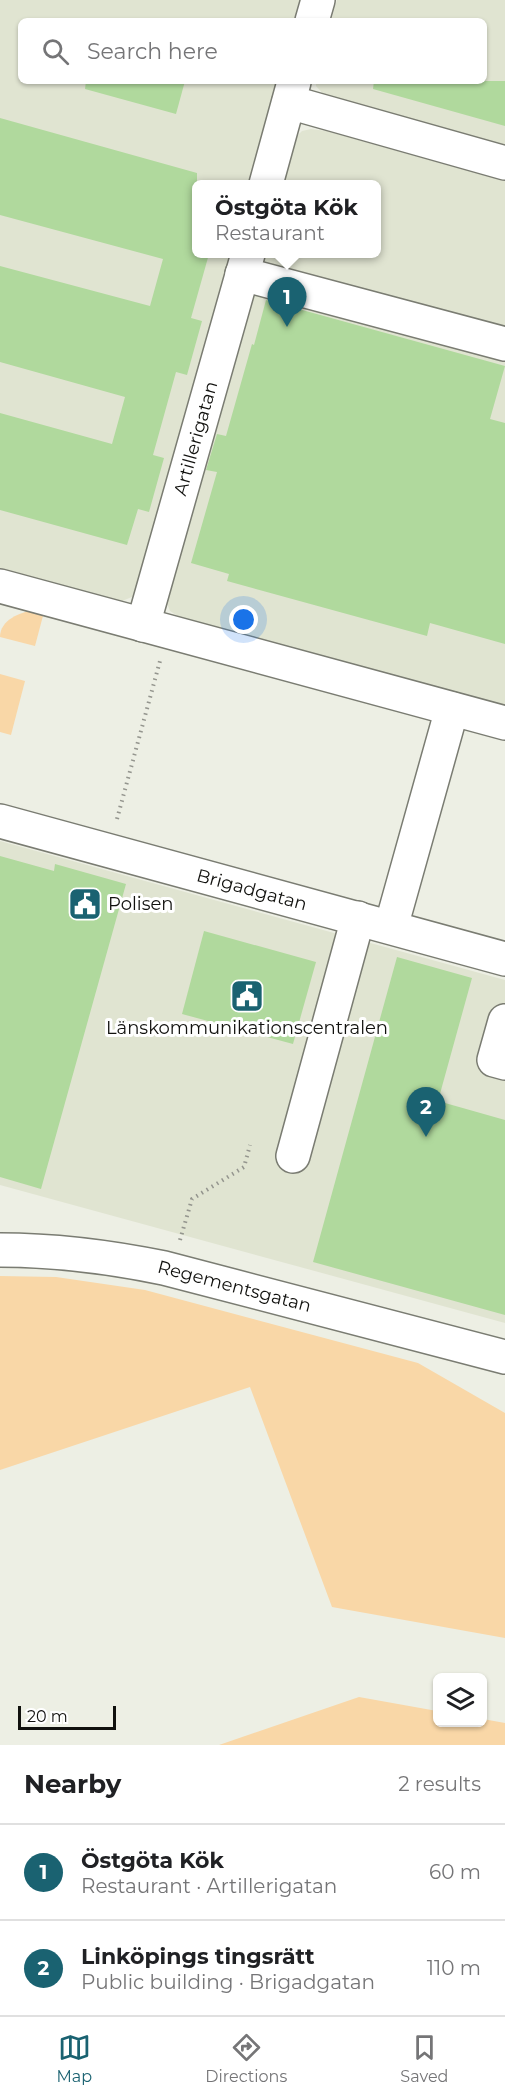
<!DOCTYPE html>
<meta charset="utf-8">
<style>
:root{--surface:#fff;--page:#f6f6f6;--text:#202124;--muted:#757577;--line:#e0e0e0;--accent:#1a6271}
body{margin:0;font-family:Montserrat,sans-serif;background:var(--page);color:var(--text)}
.controls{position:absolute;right:18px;bottom:18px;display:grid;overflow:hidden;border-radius:9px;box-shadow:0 2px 4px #0004}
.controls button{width:54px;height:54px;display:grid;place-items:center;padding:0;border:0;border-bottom:2px solid var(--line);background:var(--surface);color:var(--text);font:30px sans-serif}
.scale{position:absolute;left:18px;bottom:15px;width:98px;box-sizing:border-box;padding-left:6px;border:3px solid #11110e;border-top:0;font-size:16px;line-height:21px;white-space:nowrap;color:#11110e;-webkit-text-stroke:4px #fff;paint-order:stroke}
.you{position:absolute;left:244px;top:620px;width:21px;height:21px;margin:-15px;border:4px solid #fff;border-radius:50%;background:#1a73e8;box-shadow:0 0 0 9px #1a73e833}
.badge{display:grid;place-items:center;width:39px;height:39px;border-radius:50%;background:var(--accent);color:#fff;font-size:20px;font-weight:700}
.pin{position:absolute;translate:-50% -50px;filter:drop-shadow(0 2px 3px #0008)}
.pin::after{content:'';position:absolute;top:32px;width:21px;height:18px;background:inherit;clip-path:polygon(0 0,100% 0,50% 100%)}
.popup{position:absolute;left:192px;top:180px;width:189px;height:78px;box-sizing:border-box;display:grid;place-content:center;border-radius:9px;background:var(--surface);filter:drop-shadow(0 2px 4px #0005);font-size:20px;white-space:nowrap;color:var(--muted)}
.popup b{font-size:22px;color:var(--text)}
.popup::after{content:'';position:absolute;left:50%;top:100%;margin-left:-12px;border:12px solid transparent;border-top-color:var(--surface)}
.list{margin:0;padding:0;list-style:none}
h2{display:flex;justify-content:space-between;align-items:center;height:78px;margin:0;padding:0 24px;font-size:26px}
h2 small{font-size:20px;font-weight:400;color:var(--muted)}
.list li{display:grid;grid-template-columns:39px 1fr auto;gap:18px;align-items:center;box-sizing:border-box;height:96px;padding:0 24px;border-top:2px solid var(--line)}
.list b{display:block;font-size:22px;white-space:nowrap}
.list p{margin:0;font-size:20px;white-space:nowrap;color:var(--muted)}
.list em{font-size:20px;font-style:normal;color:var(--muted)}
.icon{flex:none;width:33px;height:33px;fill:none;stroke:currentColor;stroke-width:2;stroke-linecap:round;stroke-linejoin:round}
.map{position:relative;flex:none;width:505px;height:1745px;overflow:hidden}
.search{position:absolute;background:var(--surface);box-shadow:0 2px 4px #0004;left:18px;right:18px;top:18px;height:66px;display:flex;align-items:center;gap:15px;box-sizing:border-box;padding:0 21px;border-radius:9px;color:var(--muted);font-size:22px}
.sheet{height:270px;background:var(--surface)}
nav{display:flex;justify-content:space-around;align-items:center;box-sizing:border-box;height:84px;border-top:2px solid var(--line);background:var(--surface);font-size:16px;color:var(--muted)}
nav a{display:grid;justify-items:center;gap:3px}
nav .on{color:var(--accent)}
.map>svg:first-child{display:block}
.built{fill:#e0e4d1}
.green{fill:#f9d7a7}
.building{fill:#b0d99d}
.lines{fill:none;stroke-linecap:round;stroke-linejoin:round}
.minor-casing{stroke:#7a7c72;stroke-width:36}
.path{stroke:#94958e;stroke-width:4;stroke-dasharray:1.5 4.5;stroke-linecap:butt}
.minor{stroke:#fff;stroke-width:33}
.labels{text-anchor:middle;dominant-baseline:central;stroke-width:6;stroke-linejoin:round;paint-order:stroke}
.street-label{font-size:18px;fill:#11110e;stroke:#fff}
.poi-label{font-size:18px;fill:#11110e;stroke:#fff;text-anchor:start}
</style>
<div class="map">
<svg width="505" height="1745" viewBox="0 0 505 1745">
<rect width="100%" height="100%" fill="#edefe4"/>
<g class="built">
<path d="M0 0H301L295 21H21V81H279L250 184H197V254H231L139 585 132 597 122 601 0 568Z"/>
<path d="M337 0H505V150L328 99 316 86V81H484V21H331Z"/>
<path d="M311 129 326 131 505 181V708L179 617 170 611 166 601 261 254H377V184H281L294 139 302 131Z"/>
<path d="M0 841 505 980V1323L0 1185Z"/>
</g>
<g class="green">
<path d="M35 610 44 612 35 646 0 637C0 620 20 612 35 610Z"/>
<path d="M0 674 25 681 11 735 0 732Z"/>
<path d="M0 1276 56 1277 145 1290 418 1363 505 1413V1638L332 1607 250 1387 0 1470Z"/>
<path d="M359 1697 437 1711 438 1722H482L483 1719 505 1723V1745H219Z"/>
</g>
<g class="building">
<path d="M86 81H185L176 114 85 89Z"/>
<path d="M374 81H505V126L373 89Z"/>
<path d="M0 118 197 173V254H209L191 318 202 321 187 375 176 372 153 455 164 458 149 512 138 509 127 545 0 510V413L112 444 125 397 0 362V266L150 306 163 259 0 215Z"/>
<path d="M266 300 505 366 490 419 505 423V644L430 623 427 636 227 581 229 574 191 563 217 472 206 470 217 434 226 436 252 344 254 345Z"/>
<path d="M0 856 54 871 55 864 126 884 41 1189 0 1177Z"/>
<path d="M204 931 316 962 293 1044 182 1014Z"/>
<path d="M397 957 472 978 438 1101 505 1120V1315L313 1262Z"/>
</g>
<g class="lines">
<g class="minor-casing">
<g id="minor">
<path d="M312 21 318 0"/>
<path d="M289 102 505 163"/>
<path d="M266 184 294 82"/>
<path d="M242 274 505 344"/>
<path d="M0 586 505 723"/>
<path id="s1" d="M143 625 248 254"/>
<path id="s2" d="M0 821 505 959"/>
<path d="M391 927 452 709"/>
<path d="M505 1021 494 1060 505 1063"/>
<path d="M293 1156 358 918"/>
<path id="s3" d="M0 1250C56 1250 110 1257 164 1268L505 1357"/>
</g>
</g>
<g class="path">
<path d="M117 819 160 661"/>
<path d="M180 1240 192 1199 244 1167 250 1145"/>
</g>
<use href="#minor" class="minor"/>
</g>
<defs>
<g id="civic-square" transform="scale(1.725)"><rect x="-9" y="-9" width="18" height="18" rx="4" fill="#1a6271" stroke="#fff"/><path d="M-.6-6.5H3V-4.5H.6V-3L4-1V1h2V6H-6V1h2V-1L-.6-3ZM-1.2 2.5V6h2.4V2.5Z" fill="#fff"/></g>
</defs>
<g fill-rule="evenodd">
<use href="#civic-square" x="85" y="904"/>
<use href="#civic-square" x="247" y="996"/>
</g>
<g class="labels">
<g class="street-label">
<text stroke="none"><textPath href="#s1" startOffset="194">Artillerigatan</textPath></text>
<text stroke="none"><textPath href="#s2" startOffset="261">Brigadgatan</textPath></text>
<text stroke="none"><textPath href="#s3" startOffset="238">Regementsgatan</textPath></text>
</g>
<g class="poi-label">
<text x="108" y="904">Polisen</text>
<text x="247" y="1028" text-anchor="middle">Länskommunikationscentralen</text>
</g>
</g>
</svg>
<div class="controls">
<button><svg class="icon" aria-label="layers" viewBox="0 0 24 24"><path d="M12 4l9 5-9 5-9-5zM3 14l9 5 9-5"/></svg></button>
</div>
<div class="scale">20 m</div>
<div class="you"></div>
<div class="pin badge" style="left:287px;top:327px">1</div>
<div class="popup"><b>Östgöta Kök</b>Restaurant</div>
<div class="pin badge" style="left:426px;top:1137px">2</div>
<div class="search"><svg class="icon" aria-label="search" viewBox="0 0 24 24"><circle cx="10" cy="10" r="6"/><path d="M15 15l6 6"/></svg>Search here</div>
</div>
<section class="sheet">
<h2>Nearby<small>2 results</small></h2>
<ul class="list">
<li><span class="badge">1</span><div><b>Östgöta Kök</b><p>Restaurant · Artillerigatan</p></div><em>60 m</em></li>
<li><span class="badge">2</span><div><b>Linköpings tingsrätt</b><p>Public building · Brigadgatan</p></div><em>110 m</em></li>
</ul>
</section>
<nav>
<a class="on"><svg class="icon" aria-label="map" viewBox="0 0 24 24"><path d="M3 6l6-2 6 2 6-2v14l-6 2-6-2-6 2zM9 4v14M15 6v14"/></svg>Map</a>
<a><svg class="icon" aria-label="directions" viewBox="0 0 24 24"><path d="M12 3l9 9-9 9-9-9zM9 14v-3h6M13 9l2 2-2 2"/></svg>Directions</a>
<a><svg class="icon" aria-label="saved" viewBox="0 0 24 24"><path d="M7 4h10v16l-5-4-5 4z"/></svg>Saved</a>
</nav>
